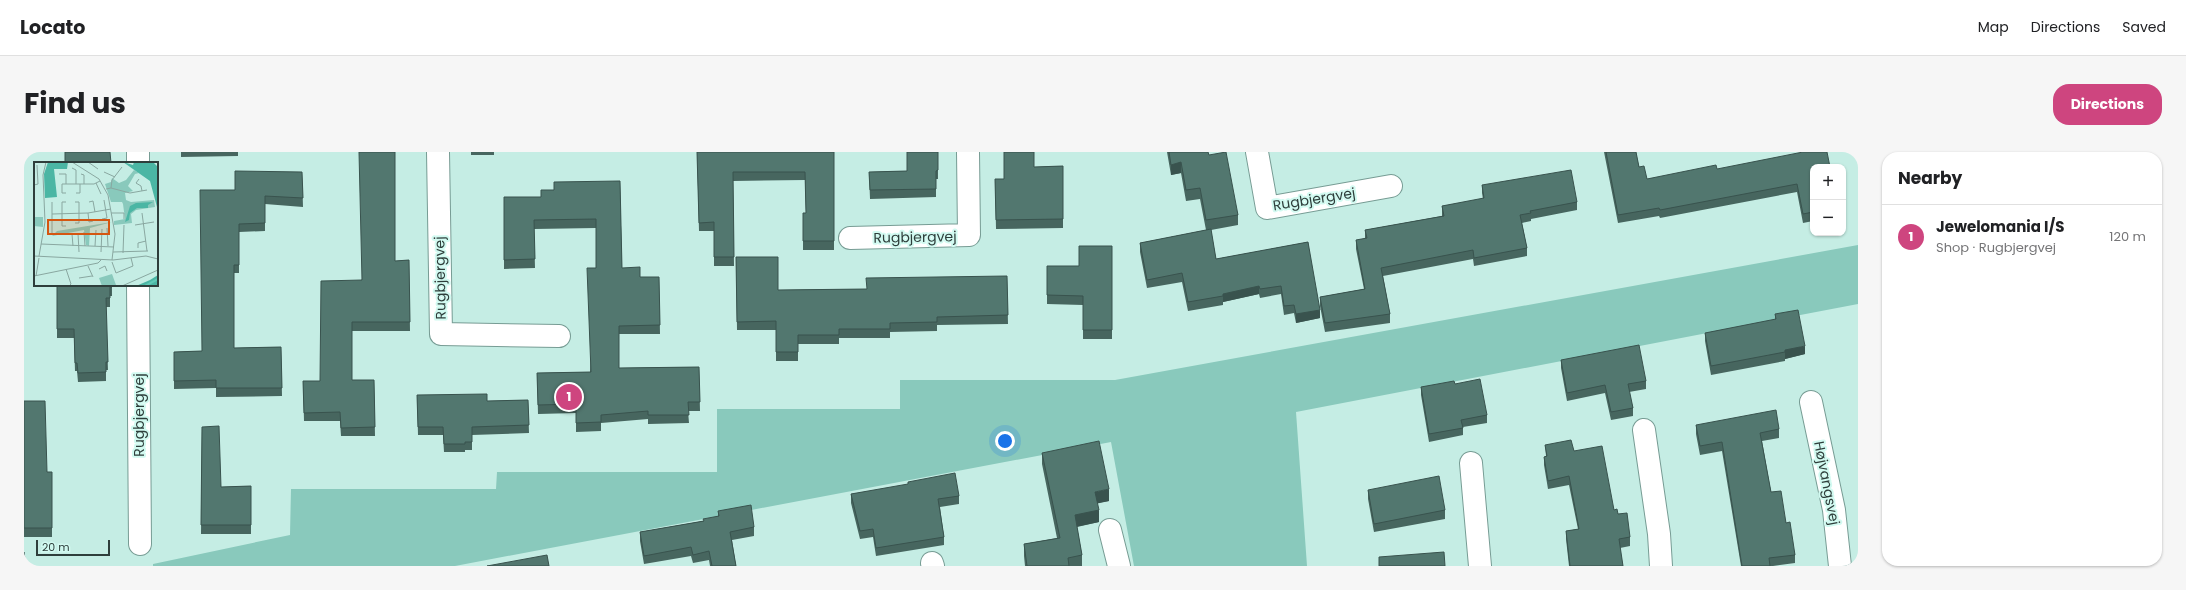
<!DOCTYPE html>
<meta charset="utf-8">
<style>
:root{--surface:#fff;--page:#f6f6f6;--text:#202124;--muted:#757577;--line:#e0e0e0;--accent:#ce457f}
body{margin:0;font-family:Poppins,sans-serif;background:var(--page);color:var(--text)}
.controls{position:absolute;right:12px;top:12px;display:grid;overflow:hidden;border-radius:8px;box-shadow:0 1px 3px #0004}
.controls button{width:36px;height:36px;display:grid;place-items:center;padding:0;border:0;border-bottom:1px solid var(--line);background:var(--surface);color:var(--text);font:20px sans-serif}
.scale{position:absolute;left:12px;bottom:10px;width:74px;box-sizing:border-box;padding-left:4px;border:2px solid #2e3e3b;border-top:0;font-size:11px;line-height:14px;white-space:nowrap;color:#2e3e3b;-webkit-text-stroke:3px #d2faf1;paint-order:stroke}
.you{position:absolute;left:981px;top:289px;width:14px;height:14px;margin:-10px;border:3px solid #fff;border-radius:50%;background:#1a73e8;box-shadow:0 0 0 6px #1a73e833}
.badge{display:grid;place-items:center;width:26px;height:26px;border-radius:50%;background:var(--accent);color:#fff;font-size:13px;font-weight:700}
.pin{position:absolute;translate:-50% -50%;border:2px solid #fff;box-shadow:0 1px 4px #0006}
.list{margin:0;padding:0;list-style:none}
h2{display:flex;justify-content:space-between;align-items:center;height:52px;margin:0;padding:0 16px;font-size:17px}
h2 small{font-size:13px;font-weight:400;color:var(--muted)}
.list li{display:grid;grid-template-columns:26px 1fr auto;gap:12px;align-items:center;box-sizing:border-box;height:64px;padding:0 16px;border-top:1px solid var(--line)}
.list b{display:block;font-size:15px;white-space:nowrap}
.list p{margin:0;font-size:13px;white-space:nowrap;color:var(--muted)}
.list em{font-size:13px;font-style:normal;color:var(--muted)}
.map{position:relative;flex:none;width:1834px;height:414px;overflow:hidden;border-radius:16px}
header{display:flex;align-items:center;gap:24px;box-sizing:border-box;height:56px;padding:0 20px;background:var(--surface);border-bottom:1px solid var(--line)}
header strong{font-size:19px}
nav{display:flex;gap:22px;margin-inline-start:auto;font-size:14px}
.intro{display:flex;align-items:center;justify-content:space-between;box-sizing:border-box;height:96px;padding:0 24px}
h1{margin:0;font-size:28px}
.button{padding:10px 18px;border-radius:16px;background:var(--accent);color:#fff;font-size:14px;font-weight:700}
main{display:flex;gap:24px;padding:0 24px}
aside{flex:1;background:var(--surface);border-radius:16px;box-shadow:0 1px 3px #0004}
.map>svg:first-child{display:block}
.green{fill:#89c9bc}
.lines{fill:none;stroke-linecap:round;stroke-linejoin:round}
.minor-casing{stroke:#779c94;stroke-width:24}
.minor{stroke:#fff;stroke-width:22}
.wall{fill:#47665f}
.shaded-wall{fill:#39534e}
.building{fill:#52776f;stroke:#39534e}
.labels{text-anchor:middle;dominant-baseline:central;stroke-width:4;stroke-linejoin:round;paint-order:stroke}
.street-label{font-size:14px;fill:#2e3e3b;stroke:#d2faf1}
.inset-river{fill:none;stroke:#60cab7;stroke-width:2}
.inset-road{fill:none;stroke:#89a7a0;stroke-width:1}
.view{fill:#d55611;fill-opacity:0.15;stroke:#d55611;stroke-width:2}
.inset-edge{fill:none;stroke:#2e3e3b;stroke-width:2}
</style>
<header>
<strong>Locato</strong>
<nav><a>Map</a><a>Directions</a><a>Saved</a></nav>
</header>
<div class="intro"><h1>Find us</h1><a class="button">Directions</a></div>
<main>
<div class="map">
<svg width="1834" height="414" viewBox="0 0 1834 414">
<rect width="100%" height="100%" fill="#c5ede4"/>
<path class="green" d="M1834 93V152L1272 260 1283 414H1110L1087 290 431 414H129V412L266 383 267 337H472L473 320H693V257H876V228H1091Z"/>
<g class="lines">
<g class="minor-casing">
<g id="minor">
<path d="M114 0V11"/>
<path d="M414 0 417 182 535 184"/>
<path d="M1233 0 1243 56 1367 34"/>
<path d="M826 86 945 83 944 0"/>
<path d="M114 133 116 392"/>
<path d="M1787 250 1810 358 1816 414"/>
<path d="M1620 278 1635 382 1637 414"/>
<path d="M1447 311 1456 414"/>
<path d="M1086 378 1095 414"/>
<path d="M908 411 909 414"/>
</g>
</g>
<use href="#minor" class="minor"/>
</g>
<g class="wall">
<path d="M157 0H214V4L157 5Z"/>
<rect x="447" y="0" width="23" height="3"/>
<path d="M673 0H810V98H779V61H782L781 28 709 29 710 114H690V79H675Z"/>
<path d="M914 0V27H912V45L846 47 845 20 883 19Z"/>
<path d="M1143 0H1184L1185 3 1214 63V73L1187 78 1192 107 1284 90 1296 166 1272 171 1270 161 1260 163 1257 142 1236 146 1235 142 1199 150V153L1164 159 1158 130 1123 136 1116 100V91L1182 78 1176 47 1162 49 1157 21 1147 23Z"/>
<path d="M1580 0H1612L1615 15 1623 27 1693 17 1789 15V69L1779 71 1773 40 1636 66 1635 64 1594 71Z"/>
<path d="M1039 14V76L972 77 971 27H980L1010 15Z"/>
<path d="M278 20 279 55 241 52V79L215 80V121H210V196L257 195 258 244 192 245V236L150 237V200L178 199 211 38Z"/>
<path d="M596 29 598 116 616 125H635L636 182H595V216L675 215 676 259H664L665 271 624 272V267L577 271V279L552 280V261L514 262 513 221 566 220 572 116V76L510 77 511 116 480 117V45H517L530 38Z"/>
<path d="M1458 33 1553 50V58L1507 67V69L1498 71 1503 96V104L1450 114 1449 107 1359 124 1366 162V171L1301 180 1296 154V145L1340 137 1332 97V88L1341 87V78L1418 64V54L1459 47 1458 41Z"/>
<path d="M1088 94V187H1059V153L1023 152V114H1055Z"/>
<path d="M712 105 754 138 842 137 983 124 984 172 913 173V179L866 180V186H815V192H774V209H752V178H713Z"/>
<path d="M385 108 386 179H328V228H350L351 284H317L316 269H280L279 229H296L337 128 371 109Z"/>
<path d="M33 133H88V144H86V155H82L84 218H82V229L54 230 53 219H51L50 186H33Z"/>
<path d="M1751 162 1781 202 1761 207V209L1687 223 1681 189V181L1751 168Z"/>
<path d="M1537 208 1622 229V237L1605 240 1609 256V264L1587 268 1581 241 1543 249 1537 216Z"/>
<path d="M1431 232 1463 263V271L1439 275V283L1405 290 1397 243V235Z"/>
<path d="M393 243 463 249 504 248 505 281 448 283V298H441V300H420L419 283H394Z"/>
<path d="M0 249 23 320H28V385H0Z"/>
<path d="M1672 273 1755 277V286L1738 289 1747 340 1762 371 1771 403V411L1749 414H1717L1698 299 1676 303 1672 282Z"/>
<path d="M178 275 197 335 227 334V382H177Z"/>
<path d="M1521 293 1550 299 1590 358 1594 362 1606 385V394L1596 396 1599 414H1545L1542 387V379L1554 377 1545 333 1524 337 1520 313V305L1522 304Z"/>
<path d="M1018 301 1085 349 1073 351 1075 370 1053 375 1058 403V414H1001L1000 404V392L1033 386 1018 312Z"/>
<path d="M884 330 935 344V352L916 355 920 385V393L852 404 849 385 836 387 827 351V342L884 333Z"/>
<path d="M1344 338 1421 358V367L1350 380 1344 347Z"/>
<path d="M694 359 730 375V384L708 388 712 414H686L685 408 669 411 667 404 620 412 616 389V380L679 369 694 364Z"/>
</g>
<g class="shaded-wall">
<path d="M1157 10V21L1147 23V13Z"/>
<path d="M1235 134V142L1199 150V142Z"/>
<path d="M1296 158V166L1272 171V162Z"/>
<path d="M1781 194V202L1761 207V198Z"/>
<path d="M1085 337V349L1071 352V340Z"/>
<path d="M1075 358V370L1051 375V363Z"/>
</g>
<g class="building">
<path d="M41 0H86L87 11H41Z"/>
<path d="M335 0H371V109L385 108 386 170H328V228H350L351 275 317 276 316 260 280 261 279 229H296L297 129 338 128Z"/>
<path d="M673 0H810V89H779V61H782L781 20H709L710 105H690V70L675 71Z"/>
<path d="M883 0H914V18L912 19V37L846 38 845 20 883 19Z"/>
<path d="M980 0H1010V15L1039 14V67L972 68 971 27H980Z"/>
<path d="M1145 0H1184L1185 3 1202 0 1214 63 1182 68 1176 36 1162 38 1157 10 1147 13Z"/>
<path d="M1582 0H1612L1615 15 1620 14 1623 27 1692 13 1693 17 1779 0H1803L1806 15H1789V60L1779 62 1773 32 1636 58 1635 56 1594 63Z"/>
<path d="M1547 18 1553 50 1506 59 1507 61 1496 63 1503 96 1450 106 1449 98 1357 116 1366 162 1301 171 1296 145 1341 137 1332 88 1343 86 1341 78 1420 64 1418 54 1460 46 1458 33Z"/>
<path d="M211 19 278 20 279 46 241 44V71L215 72V113H210V196L257 195 258 236H192V228L150 229V200L178 199 176 38H211Z"/>
<path d="M596 29 598 116 616 115V125H635L636 173 595 174V216L675 215 676 250H664L665 263H624V259L577 263V270L552 271V252L514 253 513 221 567 220 563 116H572V67L510 68 511 107 480 108V45H517V38H530V30Z"/>
<path d="M1187 77 1192 107 1284 90 1296 158 1272 162 1270 153 1260 154 1257 134 1236 137 1235 134 1199 142V144L1164 150 1158 121 1123 128 1116 91Z"/>
<path d="M1055 94H1088V178H1059V144L1023 143V114H1055Z"/>
<path d="M712 105H754V138L843 137 842 126 983 124 984 163 913 165V170L866 171V177H815V183H774V200H752V169L713 170Z"/>
<path d="M33 133H88V135H86V146H82L84 210H82V220L54 221 53 211H51L50 177H33Z"/>
<path d="M1774 158 1781 194 1761 198V200L1687 214 1681 181 1752 167 1751 162Z"/>
<path d="M1615 193 1622 229 1604 232 1609 256 1587 260 1581 233 1543 241 1537 208Z"/>
<path d="M1456 227 1463 263 1437 268 1439 276 1405 282 1397 235 1430 229 1431 232Z"/>
<path d="M463 242V249L504 248 505 273 448 275V290H441V292H420L419 275H394L393 243Z"/>
<path d="M0 249H21L23 320H28V376H0Z"/>
<path d="M1752 258 1755 277 1736 281 1747 340 1757 339 1762 371 1766 370 1771 403 1745 406 1746 414H1718L1698 290 1676 294 1672 273Z"/>
<path d="M195 274 197 335 227 334V373H177L178 275Z"/>
<path d="M1547 288 1550 299 1578 294 1590 358 1593 357 1594 362 1603 361 1606 385 1595 387 1599 414H1546L1542 379 1555 377 1545 324 1524 329 1520 305 1523 304 1521 293Z"/>
<path d="M1075 289 1085 337 1071 340 1075 358 1051 363 1058 403 1044 406 1045 414H1003L1000 392 1036 386 1018 301Z"/>
<path d="M931 321 935 344 914 347 920 385 852 396 849 377 836 379 827 342 884 332V330Z"/>
<path d="M1415 324 1421 358 1350 372 1344 338Z"/>
<path d="M727 353 730 375 706 380 712 414H688L685 399 669 403 667 395 620 404 616 380 680 369 679 367 695 364 694 359Z"/>
<path d="M0 400 2 414H0Z"/>
<path d="M1420 400 1421 414H1355V405Z"/>
<path d="M523 403 525 414H463Z"/>
</g>
<g class="labels">
<g class="street-label">
<text transform="translate(1290 47) rotate(-9)">Rugbjergvej</text>
<text transform="translate(891 85) rotate(-1)">Rugbjergvej</text>
<text transform="translate(416 126) rotate(-91)">Rugbjergvej</text>
<text transform="translate(115 263) rotate(-90)">Rugbjergvej</text>
<text transform="translate(1803 331) rotate(79)">Højvangsvej</text>
</g>
</g>
<g transform="translate(10 10)">
<rect width="124" height="124" fill="#c5ede4"/>
<path d="M100 8 105 11 101 12 94 24 99 29 91 31 92 38 97 40 120 38 121 45 102 48 97 52 98 61 80 63V59L91 57 89 42 88 40H77L71 22 77 20 78 16 85 21 92 18ZM0 55H9V65L0 64ZM78 60 56 66 55 84 52 83 50 68 18 74 23 69ZM78 112 82 123 68 124 65 116Z" fill="#89c9bc"/>
<path d="M14 0H34L33 7H20L23 35 11 36 10 12ZM89 0 99 3 100 0H119L124 5 123 45 116 19ZM119 40 114 43V46H103L96 51 95 58 91 60 96 44 102 41ZM124 113V124H102L116 118Z" fill="#4bb6a4"/>
<path class="inset-river" d="M111 124 124 117"/>
<path class="inset-road" d="M38 0 65 17 74 33 81 72 78 98M54 0 64 7M38 6 42 8V22M70 10 81 15M25 12H32V22M47 12 50 13V22M105 17 102 21 107 24 108 29M62 21 67 32M0 23 4 22 3 3M77 26 78 18 88 5M72 27 77 26 96 31 113 28M32 31H28V22H60L66 19M42 31H46V22M18 40V71M41 40H45V61H41M55 40 59 39 61 50M54 51 55 60 59 59M77 51H90V57M108 51 113 89M18 52 54 51 77 47M68 57 73 56 70 38M101 63 120 60M32 64H28V40H32M73 66 74 84M50 70 51 84M44 71 45 90M38 72 39 84M7 82 80 85M61 84 62 68M104 86V81L112 79M67 90 68 67M79 90 114 89M89 91 90 63M0 94 79 98 112 94 124 97M5 94 11 60 9 13 12 0M78 100 82 111 99 104 97 96M54 104 59 115M32 107 37 122 35 124M65 107 71 104 73 109M0 114 64 101 67 98M2 114 5 96M45 116 58 114M88 124 124 108"/>
<path class="view" d="M14 58H75V72H14Z"/>
<rect width="124" height="124" class="inset-edge"/>
</g>
</svg>
<div class="controls">
<button>+</button>
<button>−</button>
</div>
<div class="scale">20 m</div>
<div class="you"></div>
<div class="pin badge" style="left:545px;top:245px">1</div>
</div>
<aside>
<h2>Nearby<small></small></h2>
<ul class="list">
<li><span class="badge">1</span><div><b>Jewelomania I/S</b><p>Shop · Rugbjergvej</p></div><em>120 m</em></li>
</ul>
</aside>
</main>
